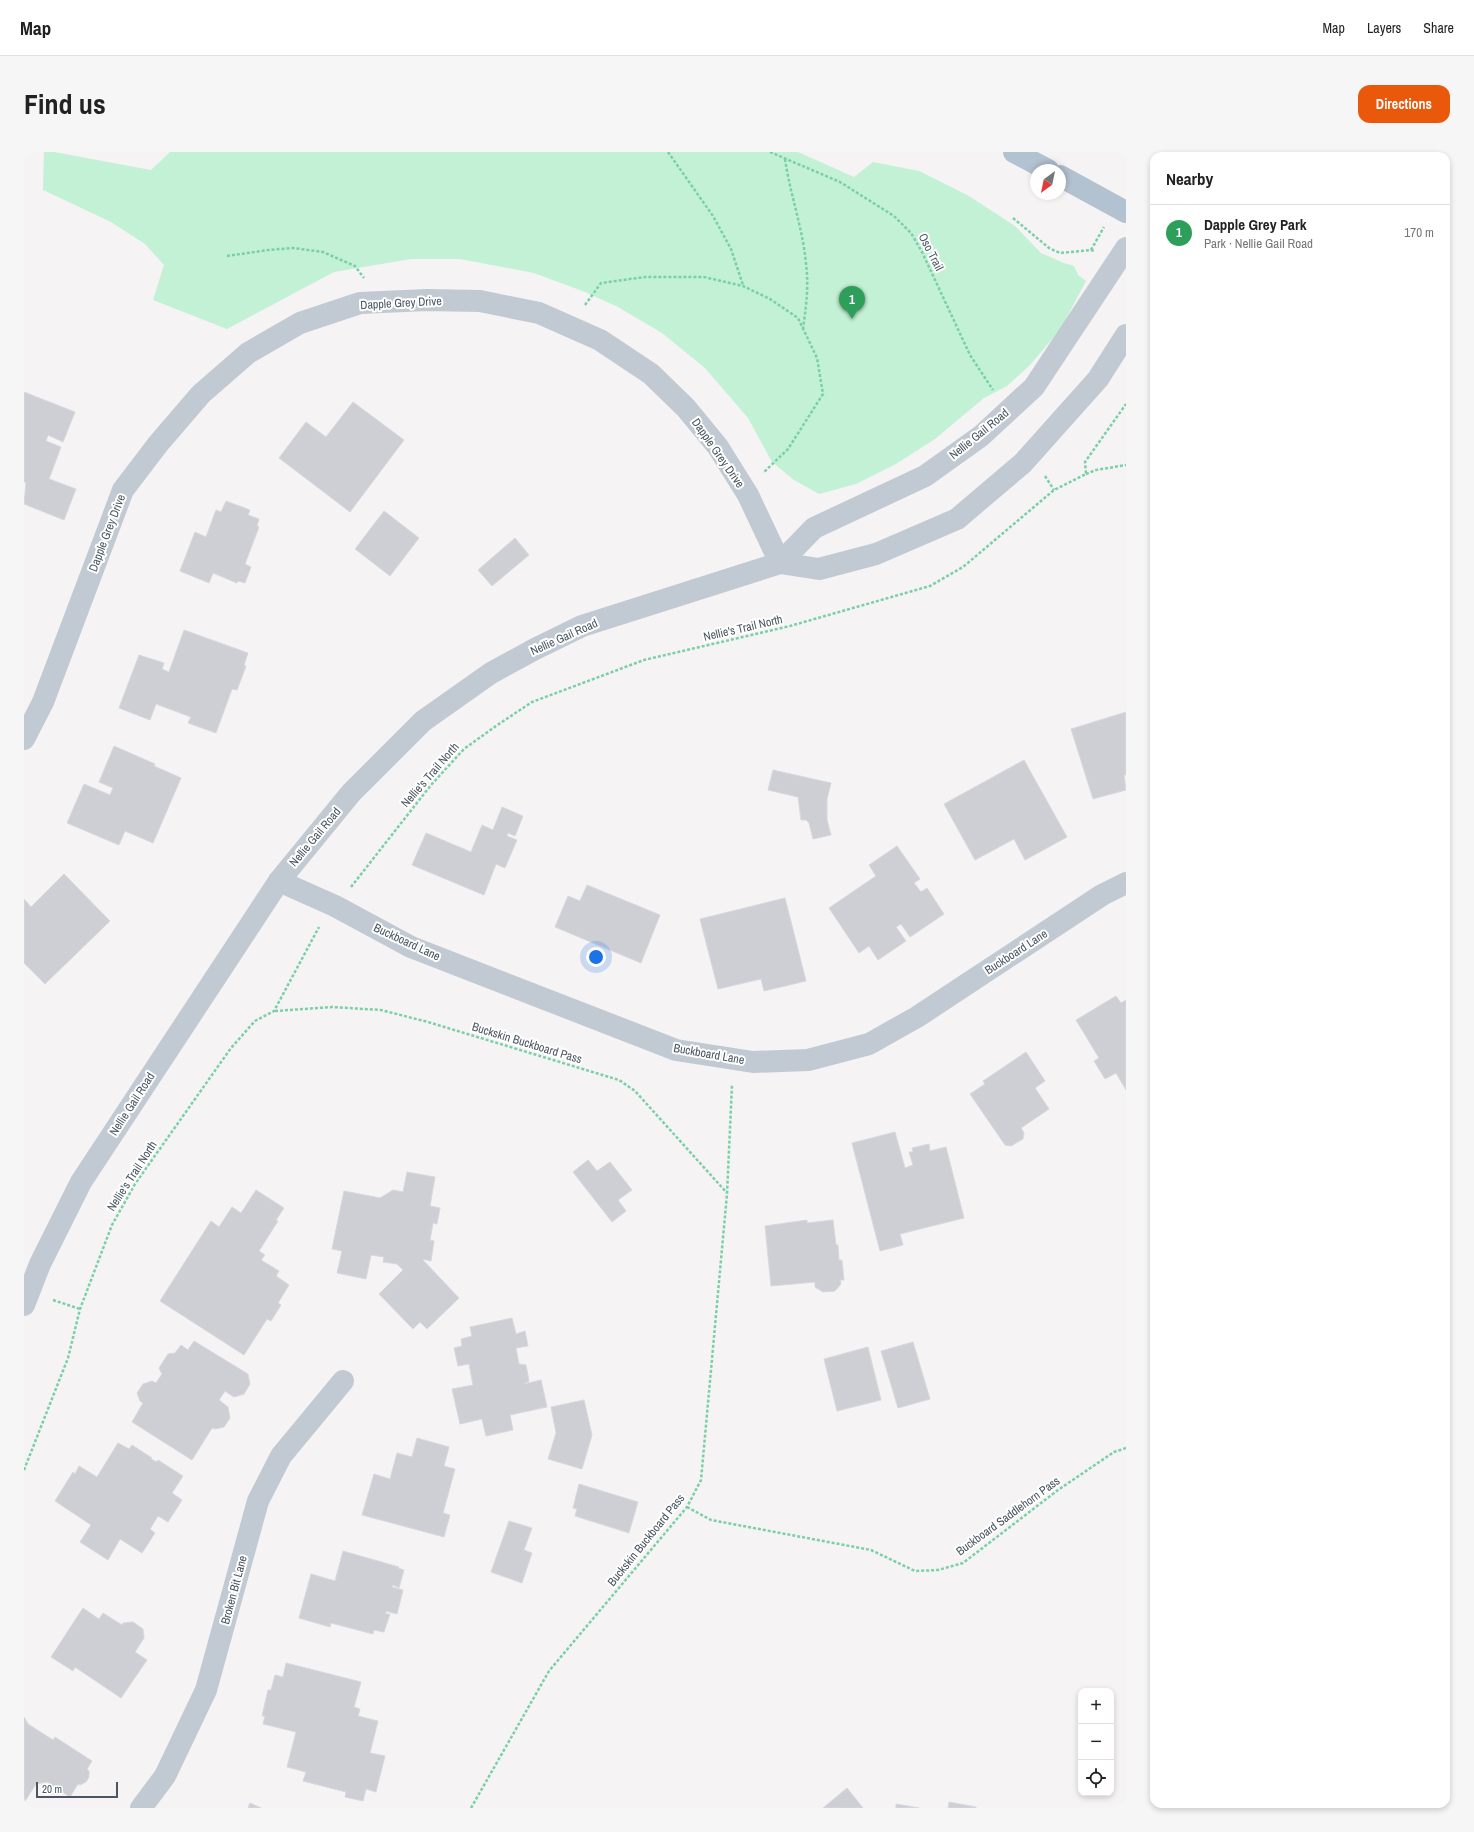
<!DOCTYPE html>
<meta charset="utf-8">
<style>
:root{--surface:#fff;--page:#f6f6f6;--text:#222;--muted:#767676;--line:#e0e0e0;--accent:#ea580c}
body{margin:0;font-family:"Archivo Narrow",sans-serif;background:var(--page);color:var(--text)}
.controls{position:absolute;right:12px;bottom:12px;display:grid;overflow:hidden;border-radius:8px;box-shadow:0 2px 6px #0003}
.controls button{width:36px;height:36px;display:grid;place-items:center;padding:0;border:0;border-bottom:1px solid var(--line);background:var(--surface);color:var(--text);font:20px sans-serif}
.compass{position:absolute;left:1006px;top:12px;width:36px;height:36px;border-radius:50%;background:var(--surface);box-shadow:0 2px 6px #0003;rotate:213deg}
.scale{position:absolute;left:12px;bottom:10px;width:82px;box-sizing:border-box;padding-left:4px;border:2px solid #4a5661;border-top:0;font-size:11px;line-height:14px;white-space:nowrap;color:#4a5661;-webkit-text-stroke:3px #fff;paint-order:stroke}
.you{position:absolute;left:572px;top:805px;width:14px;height:14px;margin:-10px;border:3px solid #fff;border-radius:50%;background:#1a73e8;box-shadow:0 0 0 6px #1a73e833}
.badge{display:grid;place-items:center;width:26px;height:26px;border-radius:50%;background:var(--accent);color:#fff;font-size:13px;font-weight:700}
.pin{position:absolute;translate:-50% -33px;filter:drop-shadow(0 1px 2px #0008)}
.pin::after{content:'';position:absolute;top:21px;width:14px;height:12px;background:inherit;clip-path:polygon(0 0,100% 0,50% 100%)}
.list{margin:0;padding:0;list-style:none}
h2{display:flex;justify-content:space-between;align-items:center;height:52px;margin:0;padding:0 16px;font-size:17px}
h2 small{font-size:13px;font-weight:400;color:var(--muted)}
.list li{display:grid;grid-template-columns:26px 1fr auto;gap:12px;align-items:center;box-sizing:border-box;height:56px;padding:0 16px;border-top:1px solid var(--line)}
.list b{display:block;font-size:15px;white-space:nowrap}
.list p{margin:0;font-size:13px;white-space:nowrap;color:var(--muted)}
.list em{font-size:13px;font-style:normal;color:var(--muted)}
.icon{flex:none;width:22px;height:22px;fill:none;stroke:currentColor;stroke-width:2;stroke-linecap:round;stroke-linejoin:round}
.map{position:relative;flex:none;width:1102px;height:1656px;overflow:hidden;border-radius:12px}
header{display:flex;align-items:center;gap:24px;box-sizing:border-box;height:56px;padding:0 20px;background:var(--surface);border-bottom:1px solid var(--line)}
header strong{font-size:19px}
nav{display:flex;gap:22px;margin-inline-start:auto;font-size:14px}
.intro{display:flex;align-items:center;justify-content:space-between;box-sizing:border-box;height:96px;padding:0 24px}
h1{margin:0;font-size:28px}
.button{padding:10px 18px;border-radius:12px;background:var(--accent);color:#fff;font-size:14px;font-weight:700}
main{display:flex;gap:24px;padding:0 24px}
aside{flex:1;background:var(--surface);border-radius:12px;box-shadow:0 2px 6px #0003}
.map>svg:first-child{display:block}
.green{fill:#c3f1d5}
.building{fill:#cdcfd5;stroke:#d7d9de}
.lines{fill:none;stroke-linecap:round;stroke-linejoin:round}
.path{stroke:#7ad0a6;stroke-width:2.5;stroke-dasharray:3 2;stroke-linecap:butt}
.minor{stroke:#c1cad2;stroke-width:22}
.tertiary{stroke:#c1cad2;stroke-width:22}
.primary{stroke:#b3c2d1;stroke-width:22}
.labels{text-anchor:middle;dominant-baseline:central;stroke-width:4;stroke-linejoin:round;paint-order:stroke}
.street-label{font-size:12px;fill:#4a5661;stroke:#fff}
</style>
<header>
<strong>Map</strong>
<nav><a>Map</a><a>Layers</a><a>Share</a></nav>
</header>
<div class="intro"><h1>Find us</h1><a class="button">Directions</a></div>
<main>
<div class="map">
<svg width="1102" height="1656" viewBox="0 0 1102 1656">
<rect width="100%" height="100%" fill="#f5f3f3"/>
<path class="green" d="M20 0H30L127 18 146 0H774L830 25 849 10 895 19 945 44 991 74 1017 101 1040 111 1050 114 1054 123 1062 129 1036 178 1005 214 983 234 960 246 911 287 872 312 832 332 795 342 770 328 748 310 724 266 681 216 638 181 594 155 561 140 510 121 436 107H387L310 120 203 177 129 148 140 113 121 92 87 70 19 38Z"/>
<g class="building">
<path d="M0 240 51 260 39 290 24 283 22 289 37 295 25 327 52 337 40 368 0 352 2 330H0Z"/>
<path d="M329 250 380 288 326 360 255 306 282 270 302 285Z"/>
<path d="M202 349 226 358 224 363 235 367 233 374 235 375 221 412 227 415 221 431 214 429 213 431 189 421 185 431 156 419 171 380 182 385 192 358 197 360Z"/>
<path d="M360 359 395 386 366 424 331 397Z"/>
<path d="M491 386 505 403 468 434 454 418Z"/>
<path d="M160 478 224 501 220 513 222 514 213 538 208 537 192 581 164 571 167 565 132 552 126 568 95 556 115 503 140 511 138 517 145 520Z"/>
<path d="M1102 560V623H1100L1102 638 1069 647 1047 577Z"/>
<path d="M90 594 131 612 130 614 157 626 129 691 101 679 95 693 43 671 60 632 86 643 89 636 75 630Z"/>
<path d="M1000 608 1043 685 1001 708 990 687 951 708 920 652Z"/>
<path d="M749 618 807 631 803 647V668L807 683 789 687 785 671 782 668H777L774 645 744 638Z"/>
<path d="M478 655 499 664 491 684 484 681 483 684 493 688 481 716 472 712 460 743 388 713 402 681 447 700 458 673 469 678Z"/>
<path d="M873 694 896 727 890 731 897 740 903 736 920 762 886 785 877 772 872 775 882 789 854 808 845 794 835 801 805 756 852 724 845 713Z"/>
<path d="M40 722 86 769 21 832 0 811V747L7 755Z"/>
<path d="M563 733 636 763 617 811 531 775 544 744 556 749Z"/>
<path d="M761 746 782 829 740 839 737 827 694 837 676 767Z"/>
<path d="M1092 844 1097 851 1102 848V938L1092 921 1081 927 1070 909 1075 906 1052 868Z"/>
<path d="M1002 900 1021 929 1011 936 1025 957 997 976 1000 981 999 987 987 994 981 993 946 942 961 932 959 929Z"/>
<path d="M871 980 881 1016 889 1013 885 1000H889L888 996 905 992 906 999 922 995 940 1066 876 1082 879 1093 856 1099 828 991Z"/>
<path d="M564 1008 573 1019 586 1010 608 1038 594 1048 602 1059 588 1070 549 1020Z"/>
<path d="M383 1020 411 1025 406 1054 416 1056 413 1072 409 1071 406 1088 410 1089 407 1109 398 1107 435 1146 403 1177 396 1170 389 1177 355 1142 379 1118 373 1112 359 1110 360 1105 347 1103 342 1127 313 1121 318 1099 308 1097 320 1039 356 1046 369 1038 379 1040Z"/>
<path d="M232 1038 260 1056 252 1068 254 1069 235 1099 241 1103 237 1108 255 1119 252 1124 265 1133 254 1151 257 1153 247 1169 243 1167 220 1203 136 1149 187 1069 195 1075 208 1055 217 1061Z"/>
<path d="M783 1068V1071L809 1068 812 1093H814L815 1108H818L820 1128H816L817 1132 811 1139 799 1140 791 1135V1130L747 1134 741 1074Z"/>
<path d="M488 1166 492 1182 501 1179 504 1194 492 1196 495 1212 502 1213 505 1229 500 1232 517 1228 523 1255 486 1263 489 1278 462 1284 458 1267 436 1272 428 1237 449 1233 445 1212 434 1214 430 1196 438 1194 437 1187 448 1184 446 1175Z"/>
<path d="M170 1189 224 1222 226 1232 220 1242 210 1245 201 1239 195 1248 204 1255 206 1266 200 1275 191 1277 188 1276 168 1308 108 1270 119 1251 116 1249 113 1241 119 1232 128 1229 132 1231 138 1222 135 1216 144 1202 151 1201 157 1193 164 1198Z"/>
<path d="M889 1190 906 1247 874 1256 857 1199Z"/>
<path d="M844 1195 857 1248 813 1259 800 1207Z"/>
<path d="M560 1248 568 1283 558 1317 524 1307 532 1281 527 1255Z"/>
<path d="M393 1286 425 1295 420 1314 431 1317 419 1361 426 1363 420 1385 338 1363 350 1322 366 1327 373 1301 388 1305Z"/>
<path d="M94 1291 105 1297 108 1293 128 1306 127 1307 133 1310 134 1308 159 1324 148 1341 158 1348 144 1370 134 1364 126 1377 131 1381 118 1401 96 1387 84 1408 56 1390 67 1373 31 1349 49 1320 51 1322 55 1314 73 1325Z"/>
<path d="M555 1332 614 1350 605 1381 551 1364 553 1357 549 1356Z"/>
<path d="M485 1369 508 1376 500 1398 508 1401 498 1431 467 1420Z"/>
<path d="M319 1399 375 1415 374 1416 380 1418 375 1436 369 1433 368 1435 379 1438 373 1462 362 1459V1462H366L360 1480 350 1478 349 1482 307 1471 306 1475 275 1466 287 1422 311 1429Z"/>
<path d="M59 1456 75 1467 79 1461 98 1473 99 1471 109 1470 119 1477 120 1486 111 1500 123 1508 97 1546 51 1515 49 1519 27 1505Z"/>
<path d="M262 1511 337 1530 330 1555 336 1557 334 1564 354 1569 346 1601 361 1604 352 1640 342 1637 339 1649 321 1645 322 1640 279 1629 282 1620 263 1615 272 1580 239 1572 241 1564H238L244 1538H247L251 1523 259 1525Z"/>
<path d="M0 1565 4 1572 29 1588 31 1585 68 1609 63 1617 65 1619V1625L62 1630 56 1633 54 1632 46 1645 23 1630 12 1632 0 1651Z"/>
<path d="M823 1636 839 1656H799Z"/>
<path d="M925 1650 952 1655V1656H924Z"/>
<path d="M226 1651 237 1656H224Z"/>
<path d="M872 1652 895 1656H872Z"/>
</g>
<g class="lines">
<g class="path">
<path d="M644 0 689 64 707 97 719 133"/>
<path d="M746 0 816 30 870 64 887 81 898 100 946 203 969 238"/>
<path d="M761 7C766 42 779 77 782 112 785 135 782 155 779 177"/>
<path d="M989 66 1025 96 1036 101 1067 98 1070 99"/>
<path d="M1067 98 1080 75"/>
<path d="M203 104 244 98 269 96 299 100 331 114 340 126"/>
<path d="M561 153 577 131 621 125H680L719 134 746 147 774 166 793 206 799 242 764 297 739 321"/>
<path d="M1062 322 1072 318 1102 313"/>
<path d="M1021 324 1030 338"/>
<path d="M327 735 407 633 440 597 472 574 508 550 620 508 766 474 906 434 939 415 1030 338 1062 322 1061 310 1102 252"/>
<path d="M251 859 308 855 357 858 404 870 595 928 611 939 703 1041"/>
<path d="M29 1148 56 1157"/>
<path d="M0 1318 44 1206 56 1157 88 1073 111 1032 207 896 231 869 250 859 295 775"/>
<path d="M663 1355 687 1368 847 1398 891 1419 914 1418 939 1411 1034 1338 1090 1300 1102 1296"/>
<path d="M447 1656 525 1519 663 1355 677 1328 703 1042 708 933"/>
</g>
<g class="minor">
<path d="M0 587 19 550 99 338 134 292 177 242 224 201 276 171 336 151 403 148 456 149 515 161 576 188 627 222 662 256 694 295 724 343 756 411"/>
<path d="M255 729 311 754 387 795 652 898 729 910 784 908 845 892 893 865 1078 743 1102 731"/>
<path d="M117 1656 141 1624 182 1538 234 1349 257 1304 319 1229"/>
</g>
<g class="tertiary">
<path d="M756 411 790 376 901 324 957 284 1010 235 1102 96"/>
<path d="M0 1153 16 1112 57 1030 255 729 327 641 399 569 467 521 511 497 558 474 756 411 795 417 852 402 933 367 999 311 1074 227 1102 183"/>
</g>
<g class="primary">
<path d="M990 0 1024 18"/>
<path d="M1036 24 1102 60"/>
</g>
</g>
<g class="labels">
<g class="street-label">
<text transform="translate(907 100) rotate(63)">Oso Trail</text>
<text transform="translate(377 151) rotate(-3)">Dapple Grey Drive</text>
<text transform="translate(955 282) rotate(-39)">Nellie Gail Road</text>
<text transform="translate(694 301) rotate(55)">Dapple Grey Drive</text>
<text transform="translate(83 381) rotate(-69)">Dapple Grey Drive</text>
<text transform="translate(719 476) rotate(-13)">Nellie's Trail North</text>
<text transform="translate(540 485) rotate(-24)">Nellie Gail Road</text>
<text transform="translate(406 623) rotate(-49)">Nellie's Trail North</text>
<text transform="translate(291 685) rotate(-50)">Nellie Gail Road</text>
<text transform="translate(383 790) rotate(25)">Buckboard Lane</text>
<text transform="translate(992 800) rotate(-33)">Buckboard Lane</text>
<text transform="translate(503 891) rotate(17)">Buckskin Buckboard Pass</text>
<text transform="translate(685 902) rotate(10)">Buckboard Lane</text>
<text transform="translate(108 952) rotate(-57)">Nellie Gail Road</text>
<text transform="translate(108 1024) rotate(-57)">Nellie's Trail North</text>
<text transform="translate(984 1364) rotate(-36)">Buckboard Saddlehorn Pass</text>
<text transform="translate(622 1388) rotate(-51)">Buckskin Buckboard Pass</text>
<text transform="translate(210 1438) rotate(-75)">Broken Bit Lane</text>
</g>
</g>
</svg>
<div class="controls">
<button>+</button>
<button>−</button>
<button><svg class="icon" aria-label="locate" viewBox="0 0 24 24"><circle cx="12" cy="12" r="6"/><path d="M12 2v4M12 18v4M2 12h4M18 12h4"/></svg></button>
</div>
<svg class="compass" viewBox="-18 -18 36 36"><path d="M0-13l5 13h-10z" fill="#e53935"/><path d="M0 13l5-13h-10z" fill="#767676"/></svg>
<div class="scale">20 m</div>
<div class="you"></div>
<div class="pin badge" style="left:828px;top:167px;background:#2e9e5b">1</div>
</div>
<aside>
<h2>Nearby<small></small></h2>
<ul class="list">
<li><span class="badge" style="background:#2e9e5b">1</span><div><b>Dapple Grey Park</b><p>Park · Nellie Gail Road</p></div><em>170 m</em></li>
</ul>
</aside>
</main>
